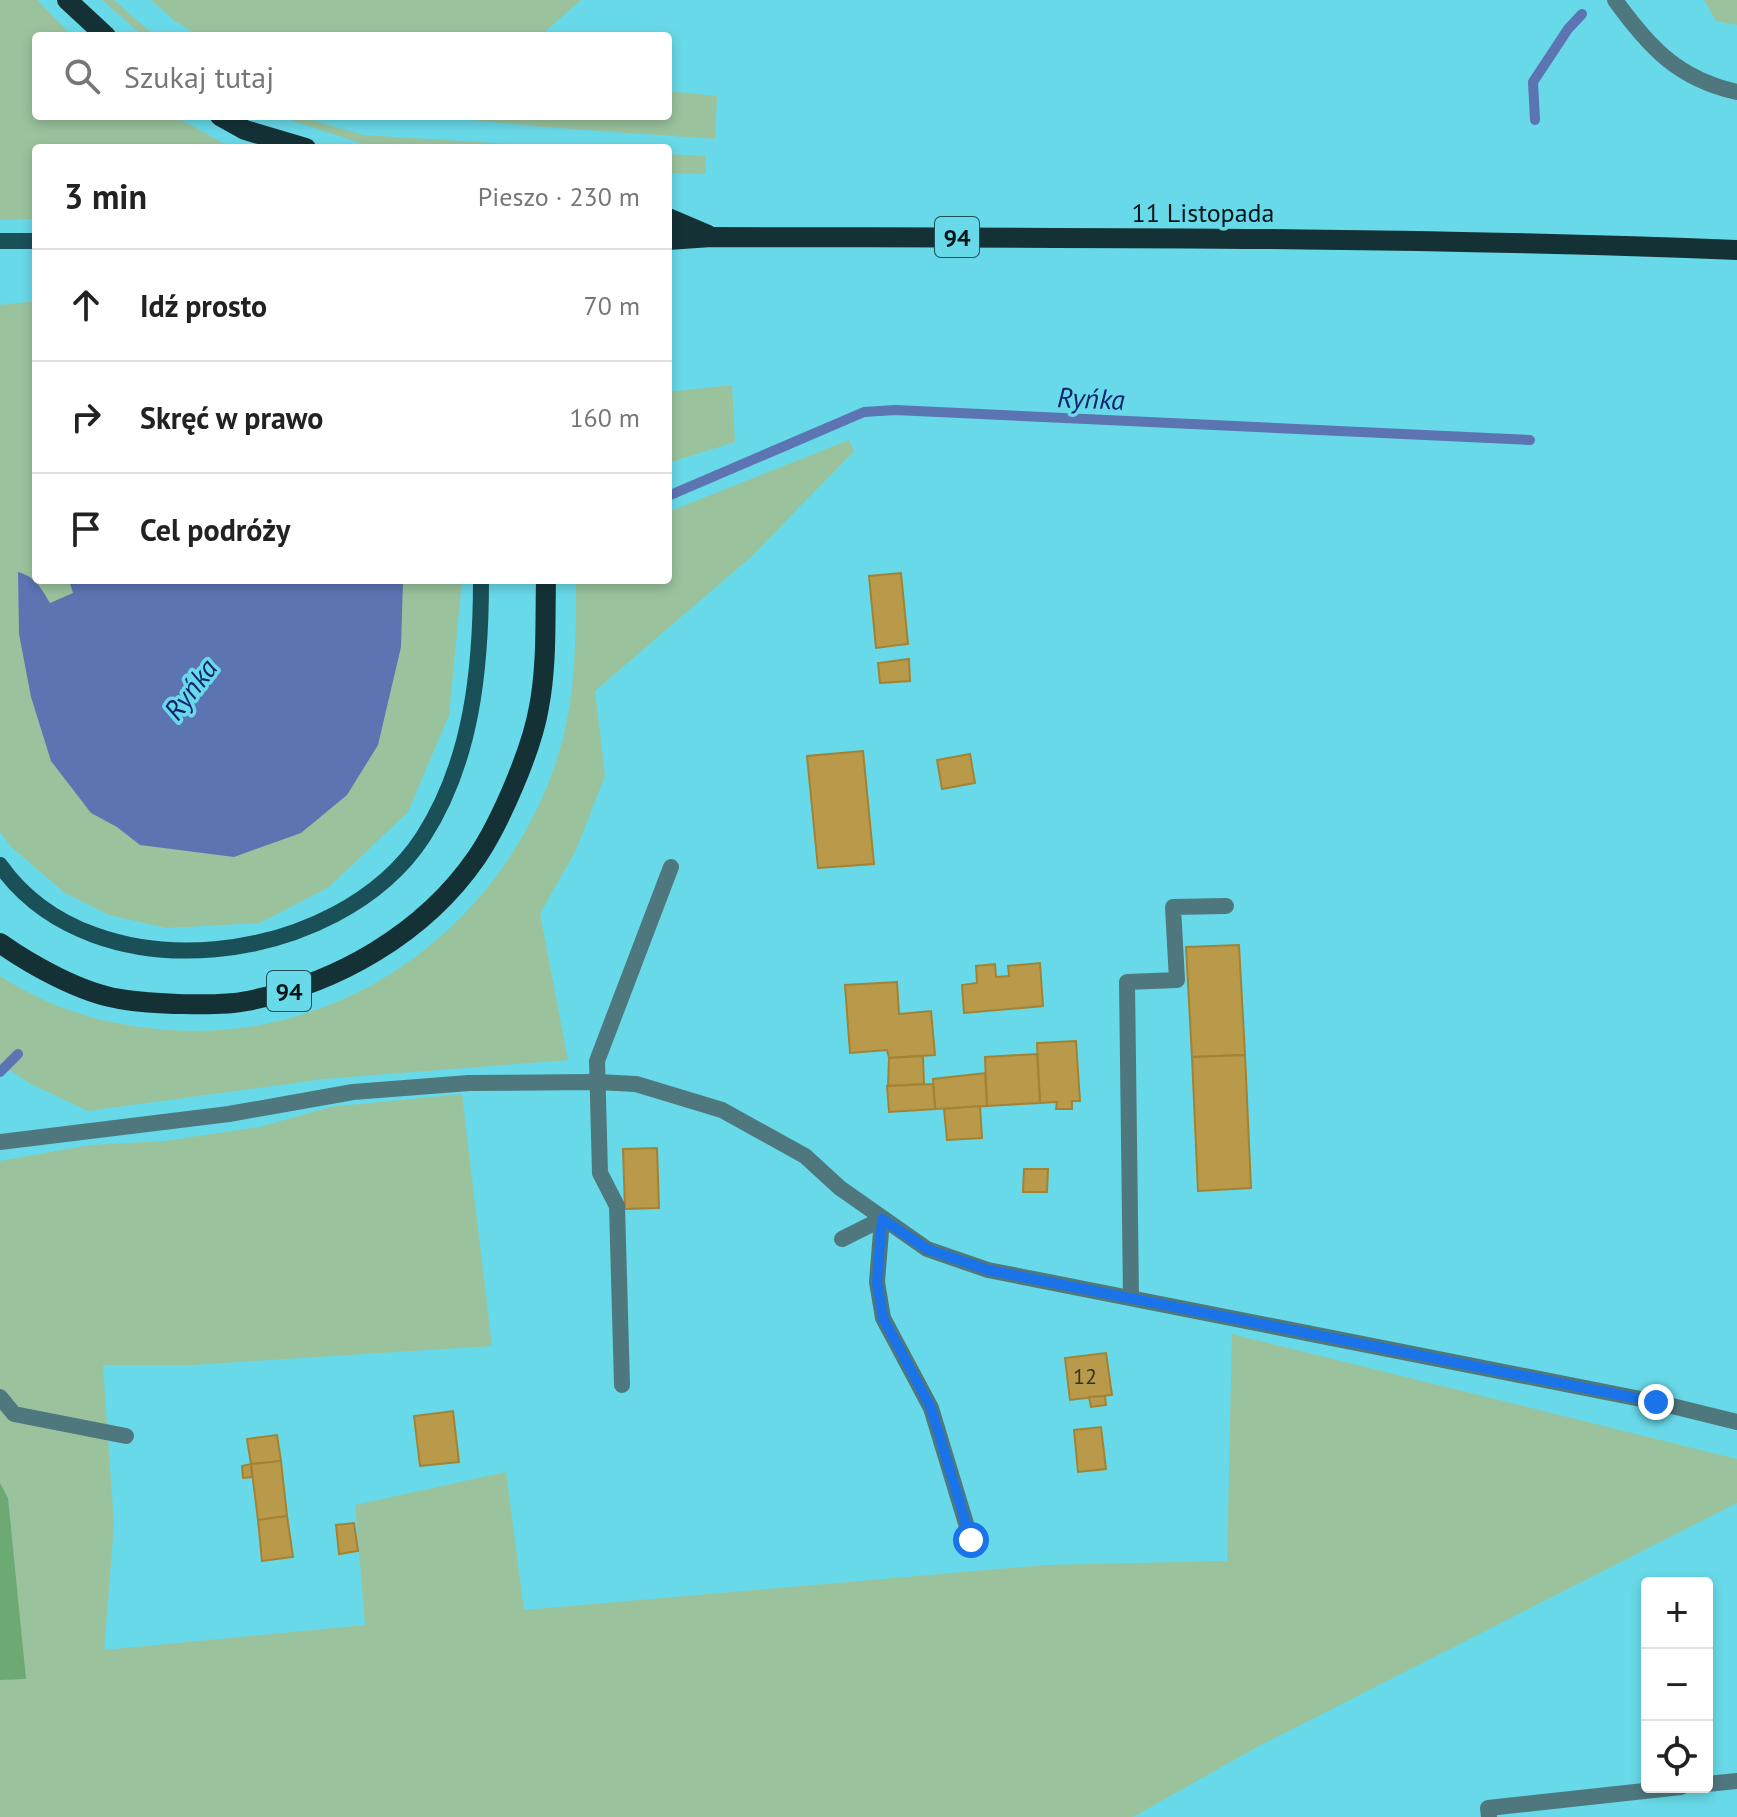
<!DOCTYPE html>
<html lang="pl">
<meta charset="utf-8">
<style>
:root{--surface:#fff;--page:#f2f2f2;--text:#222;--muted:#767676;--line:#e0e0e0}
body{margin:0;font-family:"PT Sans",sans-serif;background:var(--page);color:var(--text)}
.controls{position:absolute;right:24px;bottom:24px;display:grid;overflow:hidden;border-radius:8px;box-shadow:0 4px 12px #0003}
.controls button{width:72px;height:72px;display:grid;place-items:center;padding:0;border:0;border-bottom:2px solid var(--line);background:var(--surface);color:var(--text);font:40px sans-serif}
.stop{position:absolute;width:24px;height:24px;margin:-18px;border:6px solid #1a73e8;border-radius:50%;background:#fff}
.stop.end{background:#1a73e8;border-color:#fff;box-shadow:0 2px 8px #0008}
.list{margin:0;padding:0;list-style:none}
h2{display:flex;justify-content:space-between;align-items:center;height:104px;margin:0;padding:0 32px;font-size:34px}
h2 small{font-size:26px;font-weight:400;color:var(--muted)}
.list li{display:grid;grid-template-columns:52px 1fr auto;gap:24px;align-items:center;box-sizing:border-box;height:112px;padding:0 32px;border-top:2px solid var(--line)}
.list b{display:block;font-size:30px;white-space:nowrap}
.list em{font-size:26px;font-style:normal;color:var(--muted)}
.icon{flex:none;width:44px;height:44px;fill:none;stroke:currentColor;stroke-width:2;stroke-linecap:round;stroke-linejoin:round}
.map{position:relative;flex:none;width:1737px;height:1817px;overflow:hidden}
.search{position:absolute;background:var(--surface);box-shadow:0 4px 12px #0003;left:32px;top:32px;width:640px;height:88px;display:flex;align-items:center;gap:20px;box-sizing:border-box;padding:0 28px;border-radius:8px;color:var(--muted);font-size:30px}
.panel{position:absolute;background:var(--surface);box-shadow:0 4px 12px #0003;left:32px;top:144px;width:640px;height:440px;border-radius:8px}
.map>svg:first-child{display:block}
.green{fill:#9ac39d}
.forest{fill:#6ca973}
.water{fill:#5c74b2}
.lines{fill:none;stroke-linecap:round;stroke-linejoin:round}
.stream{stroke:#5c74b2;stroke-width:10}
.building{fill:#b9994a;stroke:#a38333;stroke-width:2}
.service{stroke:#4e787e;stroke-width:16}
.minor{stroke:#4e787e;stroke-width:16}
.tertiary{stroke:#4e787e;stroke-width:16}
.secondary{stroke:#1a5058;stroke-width:16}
.primary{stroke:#143236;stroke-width:20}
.route{stroke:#1a73e8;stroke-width:10}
.labels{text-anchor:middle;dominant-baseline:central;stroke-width:7;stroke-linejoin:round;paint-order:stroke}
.number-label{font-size:22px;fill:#2e3524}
.shield{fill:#68d9e8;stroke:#1f4f56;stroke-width:2}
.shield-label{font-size:24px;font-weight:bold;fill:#001417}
.street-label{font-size:26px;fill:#001417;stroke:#68d9e8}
.water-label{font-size:28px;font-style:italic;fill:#11236d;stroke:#68d9e8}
</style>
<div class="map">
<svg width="1737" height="1817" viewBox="0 0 1737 1817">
<rect width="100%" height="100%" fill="#68d9e8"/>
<g class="green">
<path d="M0 0H37L72 36H36V116H174L232 148H36V219L0 220Z"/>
<path d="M102 0H114L155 36H143Z"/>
<path d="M151 0H581L540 36H200L175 21Z"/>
<path d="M1704 0H1737V25L1716 21Z"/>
<path d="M668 91 717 96 715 139 543 127 430 116H668Z"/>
<path d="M278 116H297L364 135 576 148H384L363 144Z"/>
<path d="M668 154 705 156 706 174 668 173Z"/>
<path d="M36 301V580H462L449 715 408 812 329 887 260 923 166 928 109 915 65 893 10 846 0 832V305Z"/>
<path d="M732 385 735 442 668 463V392Z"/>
<path d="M849 440 854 451 751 557 595 691 605 776 576 850 540 914 568 1060 324 1079 88 1111 31 1084 0 1064V976C52 1010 109 1026 170 1030 344 1042 499 928 555 765 576 705 576 643 576 580H668V512Z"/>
<path d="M462 1094 492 1346 191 1365H103L114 1525 104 1650 365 1625 355 1505 506 1472 524 1610 1045 1565 1227 1561 1232 1334 1737 1459V1503L1257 1747 1133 1817H0V1680L25 1678 8 1498 0 1483V1161L90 1145 165 1141 260 1127 330 1107Z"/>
</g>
<path class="forest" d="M0 1483 8 1498 26 1679 0 1680Z"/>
<path class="water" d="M18 572C36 577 41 588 50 603L73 593 69 580H403L401 647 378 745 347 795 301 833 234 857 140 845 117 827 91 813 51 761 31 697 19 634Z"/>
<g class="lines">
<g class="stream">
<path d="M1535 120 1533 82 1568 29 1582 14"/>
<path d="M668 496 864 412 895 410 1530 440"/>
<path d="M0 1072 18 1054"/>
</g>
</g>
<g class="building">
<path d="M901 573 908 644 876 648 869 576Z"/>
<path d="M909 659 910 681 880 683 878 663Z"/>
<path d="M863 751 874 864 818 868 807 756Z"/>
<path d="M970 754 975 783 942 789 937 760Z"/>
<path d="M1239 945 1245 1055 1192 1057 1186 947Z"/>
<path d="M1040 963 1043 1006 964 1013 962 985 977 983 976 966 995 964 996 977 1009 976 1008 966Z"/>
<path d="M897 982 899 1014 931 1011 935 1055 889 1058 887 1050 850 1053 845 985Z"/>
<path d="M1076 1041 1080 1101H1072V1109H1056L1057 1102 1040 1103 1037 1043Z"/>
<path d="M1037 1054 1040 1103 987 1106 985 1057Z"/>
<path d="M1245 1055 1251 1188 1198 1191 1192 1057Z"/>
<path d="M923 1056 924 1084 888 1086 889 1058Z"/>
<path d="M985 1073 987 1106 935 1109 933 1079Z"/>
<path d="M933 1084 935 1109 889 1112 887 1086Z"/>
<path d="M980 1106 982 1138 947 1140 944 1109Z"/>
<path d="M657 1148 659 1208 625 1209 623 1149Z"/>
<path d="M1024 1169H1048L1047 1192H1023Z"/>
<path d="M1106 1353 1112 1395 1070 1400 1065 1358Z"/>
<path d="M1105 1396 1106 1405 1091 1407 1089 1397Z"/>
<path d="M453 1411 459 1462 420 1466 414 1416Z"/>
<path d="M1101 1427 1106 1469 1078 1472 1074 1430Z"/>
<path d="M277 1435 281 1461 251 1464 247 1439Z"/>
<path d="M281 1461 287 1516 258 1520 251 1464Z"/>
<path d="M251 1464 252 1477 243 1478 242 1466Z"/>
<path d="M287 1516 293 1557 262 1561 258 1520Z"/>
<path d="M354 1523 358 1551 339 1554 336 1525Z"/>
</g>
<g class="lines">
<g class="service">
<path d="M0 1142 229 1114 353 1092 469 1083"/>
<path d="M882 1219 877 1282 883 1318 931 1408 971 1540"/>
<path d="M842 1239 882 1219"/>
<path d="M1131 1297 1127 982 1177 980 1173 907 1226 906"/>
<path d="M622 1385 617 1206 600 1173 597 1061 671 867"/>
<path d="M0 1397 14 1414 126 1436"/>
<path d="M1707 1784 1737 1781"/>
<path d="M1489 1817 1488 1808 1681 1787"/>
</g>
<path class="minor" d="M469 1083 597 1082 636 1084 722 1110 805 1156 840 1188 927 1249 988 1270 1656 1402 1737 1422"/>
<path class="tertiary" d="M1615 0C1649 47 1678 79 1737 92"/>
<g class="secondary">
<path d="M0 241H36"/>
<path d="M0 865C94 998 339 966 423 837 472 761 481 668 481 580"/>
</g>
<g class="primary">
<path d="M67 0 106 36"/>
<path d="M220 116 245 130 306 148"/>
<path d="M668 218 708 235"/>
<path d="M668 240 711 237C1053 238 1395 236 1737 250"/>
<path d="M0 943C31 965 81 993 120 999 149 1004 218 1007 247 1001 336 984 424 934 477 857 501 821 532 749 539 707 547 665 545 622 546 580"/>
</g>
</g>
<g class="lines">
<path class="route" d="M971 1540 931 1408 883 1318 877 1282 882 1219 927 1249 988 1270 1656 1402"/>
</g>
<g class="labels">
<g class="number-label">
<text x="1085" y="1376">12</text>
</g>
<g class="shield">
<rect x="935" y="217" width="44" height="40" rx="6"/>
<rect x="267" y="971" width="44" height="40" rx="6"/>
</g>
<g class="shield-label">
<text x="957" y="237">94</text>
<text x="289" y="991">94</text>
</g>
<g class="street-label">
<text x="1203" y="212">11 Listopada</text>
</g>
<g class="water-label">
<text transform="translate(1091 398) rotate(2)">Ryńka</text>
<text transform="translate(190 689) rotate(-53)">Ryńka</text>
</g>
</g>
</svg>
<div class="controls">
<button>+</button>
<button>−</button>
<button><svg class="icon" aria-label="locate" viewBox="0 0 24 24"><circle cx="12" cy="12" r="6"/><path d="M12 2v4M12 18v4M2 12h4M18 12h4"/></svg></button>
</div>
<div class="stop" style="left:971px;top:1540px"></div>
<div class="stop end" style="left:1656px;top:1402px"></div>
<div class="search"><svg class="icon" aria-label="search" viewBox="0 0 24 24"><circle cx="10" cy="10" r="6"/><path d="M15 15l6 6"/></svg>Szukaj tutaj</div>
<section class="panel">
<h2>3 min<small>Pieszo · 230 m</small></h2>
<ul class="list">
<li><svg class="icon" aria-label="ahead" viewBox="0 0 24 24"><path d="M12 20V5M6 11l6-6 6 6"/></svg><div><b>Idź prosto</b></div><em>70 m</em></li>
<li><svg class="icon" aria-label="right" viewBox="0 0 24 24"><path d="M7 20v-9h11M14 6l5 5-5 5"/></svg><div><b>Skręć w prawo</b></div><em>160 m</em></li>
<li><svg class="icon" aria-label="arrive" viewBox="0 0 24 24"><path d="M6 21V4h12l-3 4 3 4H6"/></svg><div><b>Cel podróży</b></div></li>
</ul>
</section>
</div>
